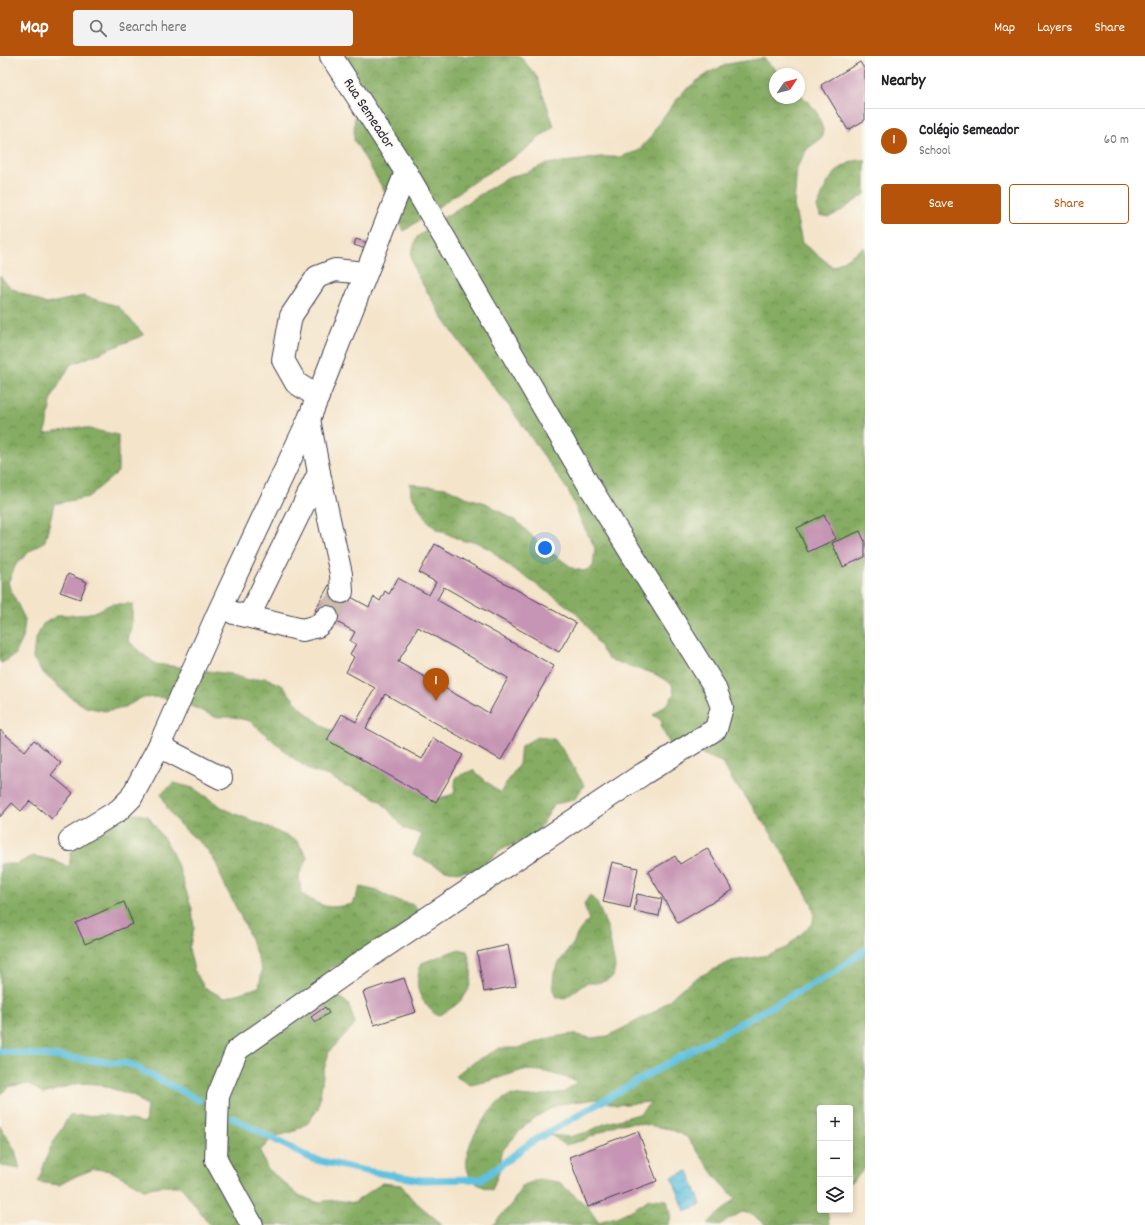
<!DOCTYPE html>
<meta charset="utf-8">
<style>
:root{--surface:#fff;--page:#f2f2f2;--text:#202124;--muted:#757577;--line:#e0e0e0;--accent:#b45309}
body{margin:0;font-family:Dekko,sans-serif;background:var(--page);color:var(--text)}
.controls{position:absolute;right:12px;bottom:12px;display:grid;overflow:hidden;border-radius:4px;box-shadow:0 2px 6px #0003}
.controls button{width:36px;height:36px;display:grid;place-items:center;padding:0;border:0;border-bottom:1px solid var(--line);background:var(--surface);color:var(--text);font:20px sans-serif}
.compass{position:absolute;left:769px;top:12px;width:36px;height:36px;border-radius:50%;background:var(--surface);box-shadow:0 2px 6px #0003;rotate:55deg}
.you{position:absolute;left:545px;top:492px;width:14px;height:14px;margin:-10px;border:3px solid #fff;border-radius:50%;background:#1a73e8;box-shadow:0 0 0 6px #1a73e833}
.badge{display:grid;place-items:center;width:26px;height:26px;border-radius:50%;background:var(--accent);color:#fff;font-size:13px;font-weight:700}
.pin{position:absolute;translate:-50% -33px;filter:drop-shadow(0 1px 2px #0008)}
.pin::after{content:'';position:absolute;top:21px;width:14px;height:12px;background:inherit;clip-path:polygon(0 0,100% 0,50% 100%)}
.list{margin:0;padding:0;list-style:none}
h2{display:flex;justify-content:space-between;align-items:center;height:52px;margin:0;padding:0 16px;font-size:17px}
h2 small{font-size:13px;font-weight:400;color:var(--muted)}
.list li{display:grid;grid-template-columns:26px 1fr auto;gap:12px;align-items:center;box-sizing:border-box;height:64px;padding:0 16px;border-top:1px solid var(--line)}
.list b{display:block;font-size:15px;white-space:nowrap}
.list p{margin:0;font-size:13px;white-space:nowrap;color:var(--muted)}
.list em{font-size:13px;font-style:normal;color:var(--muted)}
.actions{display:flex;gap:8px;padding:12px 16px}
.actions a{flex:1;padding:9px 0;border:1px solid var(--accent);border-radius:4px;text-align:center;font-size:14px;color:var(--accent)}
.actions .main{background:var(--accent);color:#fff}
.icon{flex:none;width:22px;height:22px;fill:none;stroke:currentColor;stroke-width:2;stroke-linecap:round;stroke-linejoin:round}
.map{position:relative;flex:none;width:865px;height:1169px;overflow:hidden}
header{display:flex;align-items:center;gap:24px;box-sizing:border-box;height:56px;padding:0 20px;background:var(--accent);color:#fff}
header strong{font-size:19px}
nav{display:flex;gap:22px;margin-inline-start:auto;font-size:14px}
.search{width:280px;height:36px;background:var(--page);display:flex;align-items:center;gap:10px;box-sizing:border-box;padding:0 14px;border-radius:4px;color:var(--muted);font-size:15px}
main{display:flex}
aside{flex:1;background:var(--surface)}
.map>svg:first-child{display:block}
.forest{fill:url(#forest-crowns);stroke:#54674e}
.water{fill:url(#water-waves);stroke:#42728e}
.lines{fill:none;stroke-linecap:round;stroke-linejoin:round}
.stream{stroke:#61c1e0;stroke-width:7}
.building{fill:#c694b4;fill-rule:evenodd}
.minor-tunnel{stroke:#cabdad;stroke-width:22;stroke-dasharray:22 11;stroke-linecap:butt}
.minor-casing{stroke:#423f50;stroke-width:24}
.minor{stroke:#fff;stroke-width:22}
.labels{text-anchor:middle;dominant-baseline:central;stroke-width:3;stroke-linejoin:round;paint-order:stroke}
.street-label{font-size:15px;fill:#22223b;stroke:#fbf7ec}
</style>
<header>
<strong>Map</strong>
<div class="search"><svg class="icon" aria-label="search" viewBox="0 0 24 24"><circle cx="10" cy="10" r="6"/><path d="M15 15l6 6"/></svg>Search here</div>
<nav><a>Map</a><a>Layers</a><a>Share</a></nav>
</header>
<main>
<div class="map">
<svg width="865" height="1169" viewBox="0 0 865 1169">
<defs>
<pattern id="forest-crowns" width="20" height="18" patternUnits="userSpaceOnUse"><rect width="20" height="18" fill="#85ac62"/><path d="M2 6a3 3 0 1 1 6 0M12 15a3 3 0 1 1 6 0" fill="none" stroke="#6c8c52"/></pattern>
<pattern id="water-waves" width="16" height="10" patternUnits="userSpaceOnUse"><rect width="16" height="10" fill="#61c1e0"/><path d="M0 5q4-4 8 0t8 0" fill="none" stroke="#509cb7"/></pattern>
</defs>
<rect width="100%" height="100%" fill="#fbf7ec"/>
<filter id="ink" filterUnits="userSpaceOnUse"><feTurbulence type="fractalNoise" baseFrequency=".025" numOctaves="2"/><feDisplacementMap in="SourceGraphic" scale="8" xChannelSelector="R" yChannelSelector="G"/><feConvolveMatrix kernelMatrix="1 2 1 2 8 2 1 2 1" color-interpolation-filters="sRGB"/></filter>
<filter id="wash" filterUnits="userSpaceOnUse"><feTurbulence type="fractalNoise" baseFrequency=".012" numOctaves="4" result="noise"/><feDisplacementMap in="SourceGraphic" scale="16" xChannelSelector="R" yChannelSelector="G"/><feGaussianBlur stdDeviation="0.9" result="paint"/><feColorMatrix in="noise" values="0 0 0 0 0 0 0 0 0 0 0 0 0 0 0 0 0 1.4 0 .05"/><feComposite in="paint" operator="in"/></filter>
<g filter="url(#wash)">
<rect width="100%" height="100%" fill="#f4e4ca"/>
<g class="forest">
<path d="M333 0H520L537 21 554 70 518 99 479 122 404 175 385 136 354 84 355 36Z"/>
<path d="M764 2 780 18H775V42H799V37L816 54 823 73 822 82 807 93 797 111 794 149 802 187 833 211 863 192H865V1112L854 1124 850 1127V1052H820V1154H827L829 1169H766L751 1158 742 1156 719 1169H707C715 1158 727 1153 735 1142L716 1121 687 1081 670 1073 635 1067 618 1068 584 1084 565 1089 551 1079 569 1081 587 1076 604 1068 639 1058 651 1046 616 1049 597 1043 559 1048 541 1058 526 1068 501 1096 499 1116 492 1134C487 1132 479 1130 475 1126 453 1107 479 1066 495 1050 499 1045 505 1042 510 1039L529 1041 565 1036 578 1025 542 1015 523 1014 489 1025 470 1029 455 1020 469 1009 500 992H518L553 981 573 978 590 982 608 980 654 956 669 944 682 932 698 921 732 905 769 899 786 892 813 867 814 857 812 848 790 809 771 777 743 737 735 729 723 707 689 692 674 691 670 688 663 675 661 669 663 665 653 659 668 647 674 638 672 628 655 618 608 603 586 568 574 555 552 539 506 508 491 494 474 485H464L456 482 437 473 429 467 411 439 410 427 419 430 447 432 465 441 486 447 519 467 542 490 574 513 584 515 593 511 595 492 583 469 569 436 509 350 476 309 442 261 415 215 411 198 417 181 446 160 508 121 528 116 545 108 581 104 600 101H620L638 95 650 82 660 65 683 36 697 25 712 15 728 8Z"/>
<path d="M859 104H865V138L838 157 829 161 820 160C820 157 817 153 817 151 818 148 820 144 821 142 827 123 839 108 859 104Z"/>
<path d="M0 220 11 232 46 248 83 240 118 250 144 279 70 309 52 341 45 378 80 371 118 379V416L88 441 54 448 45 485 29 496 16 508 8 527 25 564 23 582 15 599 2 607 0 606Z"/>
<path d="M111 548H132V566L128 584 141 597 156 608 230 618 248 624 266 622 283 630 294 644 310 660 326 672 343 679 418 730 429 745 454 738 456 721 473 714 500 737 519 708 521 690 537 681 554 683 565 697 584 729 574 744 555 748 535 779 501 794 478 813 460 816 449 815 440 812 413 798 422 779 404 772 392 758 380 745 363 735 344 729 329 720 311 715 293 702 250 665 233 661H215L180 645 159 641 141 642 125 651 105 655 86 651 70 641 42 616 33 602 35 585 43 568 59 559H78L95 556Z"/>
<path d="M174 727 193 732 226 754 265 770 297 785 308 802 299 818 301 837C322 852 328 853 353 848L360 831 378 835 395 844 414 849 424 863 347 906 330 912 319 927 335 936 349 949 355 968 329 996 324 1014 318 1053 307 1068 292 1076 273 1081 260 1095 267 1112 298 1139 316 1146 336 1144 354 1147 382 1127 401 1129 412 1143 443 1169H210L181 1130H162L144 1133 111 1115 94 1113 76 1120 59 1129 38 1126 50 1092 69 1060 106 1059 145 1067 147 1050 133 1039 97 1028 79 1027 43 1038 29 1028 11 1030 0 1038V808H17L33 800 52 804 69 811 71 797 83 784 130 757 148 760 170 792 179 813 192 853 194 872 189 893 194 914 204 931 224 942 259 931 262 914 250 881 243 865 225 830 216 807 205 791 179 768 168 753 161 738Z"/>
<path d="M590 839 597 847 608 873 615 911 613 921 605 925 596 927H586L564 943 555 940C549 912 559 908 573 888 575 885 575 882 577 879 580 873 584 869 589 864L584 848Z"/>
<path d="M459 893 467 895C478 928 468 946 437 960 419 944 412 930 422 907Z"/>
<path d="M0 1070 15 1094 20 1113 2 1110 0 1108Z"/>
<path d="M539 1123 559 1126 588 1151 598 1166 616 1161 634 1153 649 1143 667 1144 671 1162 668 1169H493L513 1146 522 1130Z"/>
</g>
<path class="water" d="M688 1115 701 1148 685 1155 672 1121Z"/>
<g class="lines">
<g class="stream">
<path d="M0 995 130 1008 199 1044"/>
<path d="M233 1062 312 1103 361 1114 420 1124 482 1123 530 1087 667 1008 834 916 865 894"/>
</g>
</g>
<g id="blocks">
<g class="building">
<path d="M860 6 865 14V64L848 74 821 29Z"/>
<path d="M356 183 374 189 372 195 354 189Z"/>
<path d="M824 459 836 483 808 496 797 472Z"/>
<path d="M860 475 865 486V501L843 511 832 487Z"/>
<path d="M435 488 576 567 559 596 444 531 437 544 554 610 501 704 385 638 366 672 422 703 433 682 463 699 436 746 327 684 342 658 356 666 375 632 346 616 354 601 350 598 356 588 350 585 355 576 315 554 329 529 369 551 374 541 380 545 385 535 389 538 398 522 429 539 436 526 419 517ZM418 571 508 622 489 657 398 606Z"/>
<path d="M68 518 87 526 80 543 60 536Z"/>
<path d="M0 674 25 695 34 684 61 707 51 719 73 737 52 763 30 745 21 755 12 747 0 761Z"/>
<path d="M707 792 733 834 678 867 648 816 675 800 680 808Z"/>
<path d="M612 806 638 812 630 852 603 846Z"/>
<path d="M637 838 662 843 659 860 634 855Z"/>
<path d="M124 846 133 868 85 888 76 867Z"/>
<path d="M508 889 516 930 484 936 477 896Z"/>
<path d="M404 922 416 956 374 969 363 936Z"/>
<path d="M325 951 329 957 315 966 311 961Z"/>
<path d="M638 1075 657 1125 588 1151 569 1101Z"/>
</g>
</g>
</g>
<g filter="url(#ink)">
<use href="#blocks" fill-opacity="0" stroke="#423f50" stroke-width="1"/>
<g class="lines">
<path class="minor-tunnel" d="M327 561 342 536"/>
<g class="minor-casing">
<g id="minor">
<path d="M318 341 296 327 283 304 291 260 317 221 335 214 366 217"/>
<path d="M309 363 319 417 341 518 342 536"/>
<path d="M234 557 302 574 318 570 327 561"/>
<path d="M249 560 319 417"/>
<path d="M159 690 221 722"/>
<path d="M70 784 119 754 131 742 159 690 219 555 309 363 406 116"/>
<path d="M252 1169 216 1104 218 1040 237 994 363 905 643 718 716 673 722 651 714 630 587 426 406 116 331 0"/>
</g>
</g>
<use href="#minor" class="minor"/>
</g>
</g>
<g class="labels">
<g class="street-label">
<text transform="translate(368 58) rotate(57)">Rua Semeador</text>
</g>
</g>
</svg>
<div class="controls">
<button>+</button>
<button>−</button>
<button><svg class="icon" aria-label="layers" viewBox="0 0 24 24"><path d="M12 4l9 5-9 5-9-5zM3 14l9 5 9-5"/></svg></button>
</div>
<svg class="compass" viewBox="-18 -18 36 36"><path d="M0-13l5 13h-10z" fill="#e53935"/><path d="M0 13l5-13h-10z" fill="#757577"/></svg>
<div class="you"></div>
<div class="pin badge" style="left:436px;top:645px">1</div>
</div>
<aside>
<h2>Nearby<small></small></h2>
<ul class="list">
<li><span class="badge">1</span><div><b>Colégio Semeador</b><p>School</p></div><em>60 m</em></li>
</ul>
<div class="actions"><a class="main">Save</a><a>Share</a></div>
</aside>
</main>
